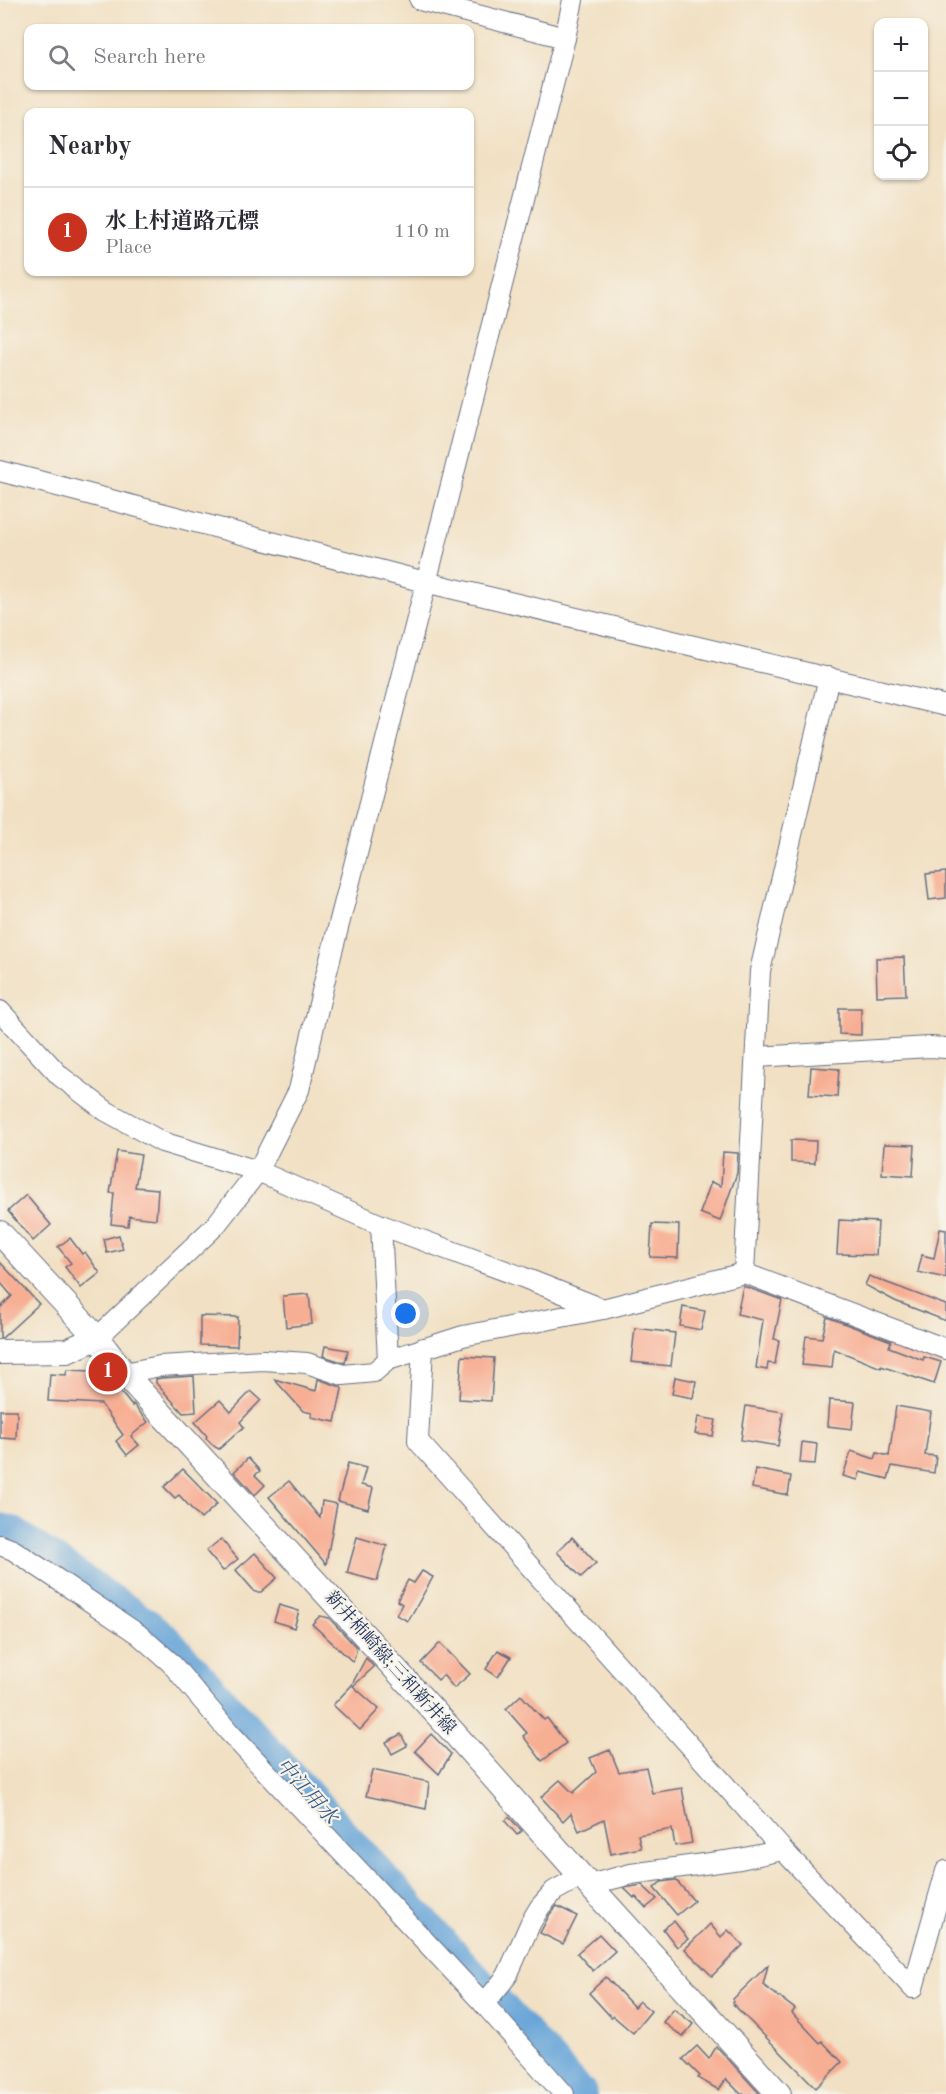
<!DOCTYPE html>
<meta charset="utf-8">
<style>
:root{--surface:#fff;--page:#f2f2f3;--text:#2b2b33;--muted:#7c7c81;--line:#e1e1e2;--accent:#c8321e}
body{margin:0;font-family:"Old Standard TT","Noto Serif JP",serif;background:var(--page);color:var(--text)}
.controls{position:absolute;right:18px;top:18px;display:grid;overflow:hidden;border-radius:12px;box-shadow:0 2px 4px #0004}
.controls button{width:54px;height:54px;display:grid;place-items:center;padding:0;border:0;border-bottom:2px solid var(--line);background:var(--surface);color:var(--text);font:30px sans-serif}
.you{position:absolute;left:406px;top:1314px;width:21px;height:21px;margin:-15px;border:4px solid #fff;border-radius:50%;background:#1a73e8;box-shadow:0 0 0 9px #1a73e833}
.badge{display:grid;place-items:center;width:39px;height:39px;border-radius:50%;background:var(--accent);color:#fff;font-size:20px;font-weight:700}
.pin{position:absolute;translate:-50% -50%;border:3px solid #fff;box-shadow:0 2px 6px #0006}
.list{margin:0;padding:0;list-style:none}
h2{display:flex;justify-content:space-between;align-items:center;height:78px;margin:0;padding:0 24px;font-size:26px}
h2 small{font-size:20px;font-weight:400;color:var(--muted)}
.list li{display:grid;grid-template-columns:39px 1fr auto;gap:18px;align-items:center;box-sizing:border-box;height:90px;padding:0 24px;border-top:2px solid var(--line)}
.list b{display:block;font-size:22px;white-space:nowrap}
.list p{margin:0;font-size:20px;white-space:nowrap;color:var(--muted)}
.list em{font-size:20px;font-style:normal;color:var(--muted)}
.icon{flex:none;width:33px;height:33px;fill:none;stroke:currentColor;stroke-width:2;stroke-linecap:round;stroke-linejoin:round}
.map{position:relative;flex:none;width:946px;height:2094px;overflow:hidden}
.search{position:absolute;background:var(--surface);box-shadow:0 2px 4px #0004;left:24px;top:24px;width:450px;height:66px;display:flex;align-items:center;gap:15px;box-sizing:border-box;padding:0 21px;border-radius:12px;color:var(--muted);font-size:22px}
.panel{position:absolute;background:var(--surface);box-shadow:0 2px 4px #0004;left:24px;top:108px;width:450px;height:168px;border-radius:12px}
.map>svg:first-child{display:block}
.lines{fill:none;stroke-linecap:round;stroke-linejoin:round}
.river{stroke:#66a4d8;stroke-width:32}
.building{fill:#f7af94}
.minor-casing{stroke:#666d81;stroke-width:22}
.major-casing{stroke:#666d81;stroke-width:26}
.minor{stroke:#fff;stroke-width:20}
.major{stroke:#fff;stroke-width:24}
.labels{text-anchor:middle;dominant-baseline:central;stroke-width:4.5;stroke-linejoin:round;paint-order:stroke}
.street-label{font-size:18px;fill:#1b2f5e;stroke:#f7f3e8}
.water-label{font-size:20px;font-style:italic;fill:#355889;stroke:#f7f3e8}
</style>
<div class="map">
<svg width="946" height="2094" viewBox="0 0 946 2094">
<rect width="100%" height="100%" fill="#f7f3e8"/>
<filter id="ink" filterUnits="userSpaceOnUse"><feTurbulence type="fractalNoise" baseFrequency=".0167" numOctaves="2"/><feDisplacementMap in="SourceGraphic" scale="12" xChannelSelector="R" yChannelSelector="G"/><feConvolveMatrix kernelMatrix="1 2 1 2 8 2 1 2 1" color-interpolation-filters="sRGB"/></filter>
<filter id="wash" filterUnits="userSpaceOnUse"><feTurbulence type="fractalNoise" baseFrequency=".008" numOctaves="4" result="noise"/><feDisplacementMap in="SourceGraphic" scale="24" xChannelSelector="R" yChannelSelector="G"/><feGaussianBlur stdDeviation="1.35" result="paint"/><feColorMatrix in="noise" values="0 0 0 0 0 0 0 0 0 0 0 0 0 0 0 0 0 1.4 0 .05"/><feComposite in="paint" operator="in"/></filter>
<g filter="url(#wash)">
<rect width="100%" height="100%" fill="#f1e0c3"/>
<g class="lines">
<path class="river" d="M0 1529 12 1532 154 1629 171 1645 581 2094"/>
</g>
<g id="blocks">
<g class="building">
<path d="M946 872V898L929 900 926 874Z"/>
<path d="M904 957 906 995 877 996 876 958Z"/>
<path d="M839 1008H861V1035L839 1034Z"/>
<path d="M811 1067 839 1069 837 1097 809 1095Z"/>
<path d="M791 1140 816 1141 815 1163 791 1162Z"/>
<path d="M884 1144 915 1145 913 1176 882 1174Z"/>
<path d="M117 1151 141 1155 135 1187 158 1189 156 1219 129 1216 128 1226 111 1224 114 1193H110Z"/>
<path d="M723 1152 738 1153 737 1173 720 1221 700 1213 711 1182 721 1186Z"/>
<path d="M26 1195 51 1225 33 1241 8 1211Z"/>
<path d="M839 1220 878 1222 876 1255 837 1254Z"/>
<path d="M652 1224 679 1225 678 1258 650 1257Z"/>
<path d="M940 1229 946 1230V1278L918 1272 922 1255 934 1258Z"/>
<path d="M119 1235 123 1249 107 1253 104 1239Z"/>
<path d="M70 1238 82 1254 85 1252 100 1273 81 1288 65 1267 71 1263 58 1247Z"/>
<path d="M0 1262 39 1304 2 1338H0V1308L12 1296 0 1282Z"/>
<path d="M869 1276 946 1305V1321L895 1301 865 1285Z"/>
<path d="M743 1286 782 1300 774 1339 779 1340 775 1364 768 1363 767 1370 756 1368 763 1320 737 1314Z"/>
<path d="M309 1294 312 1324 286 1327 283 1296Z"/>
<path d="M683 1307 705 1311 701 1330 680 1326Z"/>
<path d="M200 1316 238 1317 237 1346 200 1345Z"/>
<path d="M827 1317 891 1341 889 1347 923 1360 924 1357 941 1362 934 1384 881 1366V1368L834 1349 832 1368 802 1365 806 1336 822 1338Z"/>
<path d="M635 1328 675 1333 671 1366 631 1362Z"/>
<path d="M325 1346 348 1350 345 1363 323 1356Z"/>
<path d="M462 1356 494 1358 491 1401 459 1399Z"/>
<path d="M67 1370 93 1371V1374L107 1375 132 1406 133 1404 148 1422 131 1436 139 1445 127 1455 116 1441 123 1435 101 1404 48 1401 50 1374 66 1375Z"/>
<path d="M194 1376 196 1412 183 1413 156 1383V1379L162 1378Z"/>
<path d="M675 1377 696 1381 693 1398 672 1394Z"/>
<path d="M274 1379 316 1391 318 1379 341 1387 342 1389 335 1422 311 1417 312 1413 303 1411Z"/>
<path d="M251 1391 261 1400 240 1422 244 1427 219 1449 215 1447 206 1438 207 1436 195 1422 220 1400 231 1412Z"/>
<path d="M829 1400 855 1402 852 1429 827 1426Z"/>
<path d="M746 1406 783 1412 778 1446 741 1440Z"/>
<path d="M896 1406 931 1412 925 1455 936 1456 934 1473 892 1466 888 1479 860 1472 858 1480 843 1476 851 1451 875 1459 877 1453 889 1456Z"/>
<path d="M0 1410H17L16 1439 0 1438Z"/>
<path d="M698 1417 716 1420 713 1436 695 1434Z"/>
<path d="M802 1442 817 1444 815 1464 800 1463Z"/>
<path d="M248 1458 260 1471 255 1475 265 1485 255 1495 234 1472Z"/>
<path d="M348 1463 366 1468 361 1485 373 1488 368 1509 338 1501Z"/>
<path d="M183 1469 217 1504 201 1519 179 1495 175 1498 164 1487Z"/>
<path d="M755 1469 791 1476 788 1495 752 1488Z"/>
<path d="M289 1481 320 1518 322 1501 337 1504 326 1564 269 1497Z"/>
<path d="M357 1537 387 1546 377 1581 347 1573Z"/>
<path d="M572 1537 596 1563 581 1577 557 1552Z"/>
<path d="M221 1539 238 1559 223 1571 206 1551Z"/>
<path d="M255 1553 277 1578 261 1592H255L236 1570Z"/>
<path d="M422 1571 433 1577 408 1621 396 1615 402 1604 397 1601 408 1580 414 1583Z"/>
<path d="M279 1605 299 1611 294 1628 274 1621Z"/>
<path d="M320 1616 329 1618 357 1648 353 1662 312 1624Z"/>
<path d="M440 1643 470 1674 454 1688 443 1675 438 1680 421 1663Z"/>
<path d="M498 1650 511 1657 498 1677 486 1669Z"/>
<path d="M366 1658 374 1667 353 1686 379 1709 360 1730 333 1705 351 1686Z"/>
<path d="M521 1695 544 1720 547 1718 566 1743 542 1761 523 1736 527 1733 506 1709Z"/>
<path d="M401 1734 407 1746 392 1754 386 1742Z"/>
<path d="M431 1734 451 1754 439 1774 415 1751Z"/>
<path d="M610 1750 619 1772 646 1767 652 1793 682 1788 692 1843 675 1846 672 1829 638 1835 641 1848 611 1854 604 1819 579 1831 571 1813 563 1821 541 1797 560 1780 573 1793 596 1772 590 1758Z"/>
<path d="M372 1770 429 1782 426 1809 366 1796Z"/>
<path d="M509 1817 522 1831 517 1835 505 1821Z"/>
<path d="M676 1880 694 1901 677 1915 654 1888 661 1882Z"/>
<path d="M642 1885 657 1899 646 1908 635 1896 634 1898 624 1888Z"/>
<path d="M557 1906 577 1916 563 1944 540 1933 550 1914Z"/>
<path d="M674 1921 688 1939 677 1947 663 1929Z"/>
<path d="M710 1924 721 1937 728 1930 743 1945 712 1976 685 1949Z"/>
<path d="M599 1934 615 1951 593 1971 577 1953Z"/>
<path d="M768 1965 763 1985 795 2009 792 2013 820 2043 822 2041 842 2062 816 2088 733 2004V1999Z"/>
<path d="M606 1977 634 2007 639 2001 651 2011 633 2033 613 2016 611 2017 589 1993Z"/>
<path d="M674 2009 693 2024 683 2037 663 2022Z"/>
<path d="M697 2046 709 2059 716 2047 719 2049 760 2094H741L726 2079 719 2090 698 2078 700 2076 683 2059Z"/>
</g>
</g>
</g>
<g filter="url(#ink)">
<use href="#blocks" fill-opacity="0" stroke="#666d81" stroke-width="1.5"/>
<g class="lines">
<g class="minor-casing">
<g id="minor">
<path d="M420 0 565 38"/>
<path d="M0 471 425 582 946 706"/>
<path d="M0 1011 60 1076 106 1111 162 1142 258 1171 381 1225 522 1277 603 1309"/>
<path d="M756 1057 930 1047 946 1048"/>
<path d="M381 1225 388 1360"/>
<path d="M744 1273 760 971 829 677"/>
<path d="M97 1338 215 1226 258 1171 299 1090 324 983 565 38 573 0"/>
<path d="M423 1348 418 1441 783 1850 913 1988"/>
<path d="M124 1373 160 1366 263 1360 307 1363 343 1375 374 1372 388 1360 463 1336 603 1309 744 1273 946 1349"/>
<path d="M0 1545 13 1550 51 1575 138 1634 170 1662 229 1732 484 2004 564 2094"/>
<path d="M589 1885 631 1874 740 1859 783 1850"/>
<path d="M913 1988 946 1871"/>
<path d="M484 2004 507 1976 531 1922 540 1907 554 1891 581 1876"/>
</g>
</g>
<g class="major-casing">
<g id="major">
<path d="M0 1233 97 1338 124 1373 454 1733 589 1885 779 2094"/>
<path d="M0 1352 67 1351 97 1338"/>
</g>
</g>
<use href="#minor" class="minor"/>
<use href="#major" class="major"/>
</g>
</g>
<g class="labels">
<g class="street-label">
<text transform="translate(390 1663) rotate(48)">新井柿崎線;三和新井線</text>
</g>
<g class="water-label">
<text transform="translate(306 1792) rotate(48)">中江用水</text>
</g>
</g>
</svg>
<div class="controls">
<button>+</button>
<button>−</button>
<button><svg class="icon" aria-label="locate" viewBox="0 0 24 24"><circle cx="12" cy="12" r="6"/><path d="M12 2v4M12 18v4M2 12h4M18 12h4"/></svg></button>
</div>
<div class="you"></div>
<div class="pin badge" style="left:108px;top:1372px">1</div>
<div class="search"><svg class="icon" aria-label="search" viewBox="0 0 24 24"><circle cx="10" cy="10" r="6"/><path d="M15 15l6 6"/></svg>Search here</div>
<section class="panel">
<h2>Nearby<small></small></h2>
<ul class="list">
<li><span class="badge">1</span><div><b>水上村道路元標</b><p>Place</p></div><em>110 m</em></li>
</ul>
</section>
</div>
